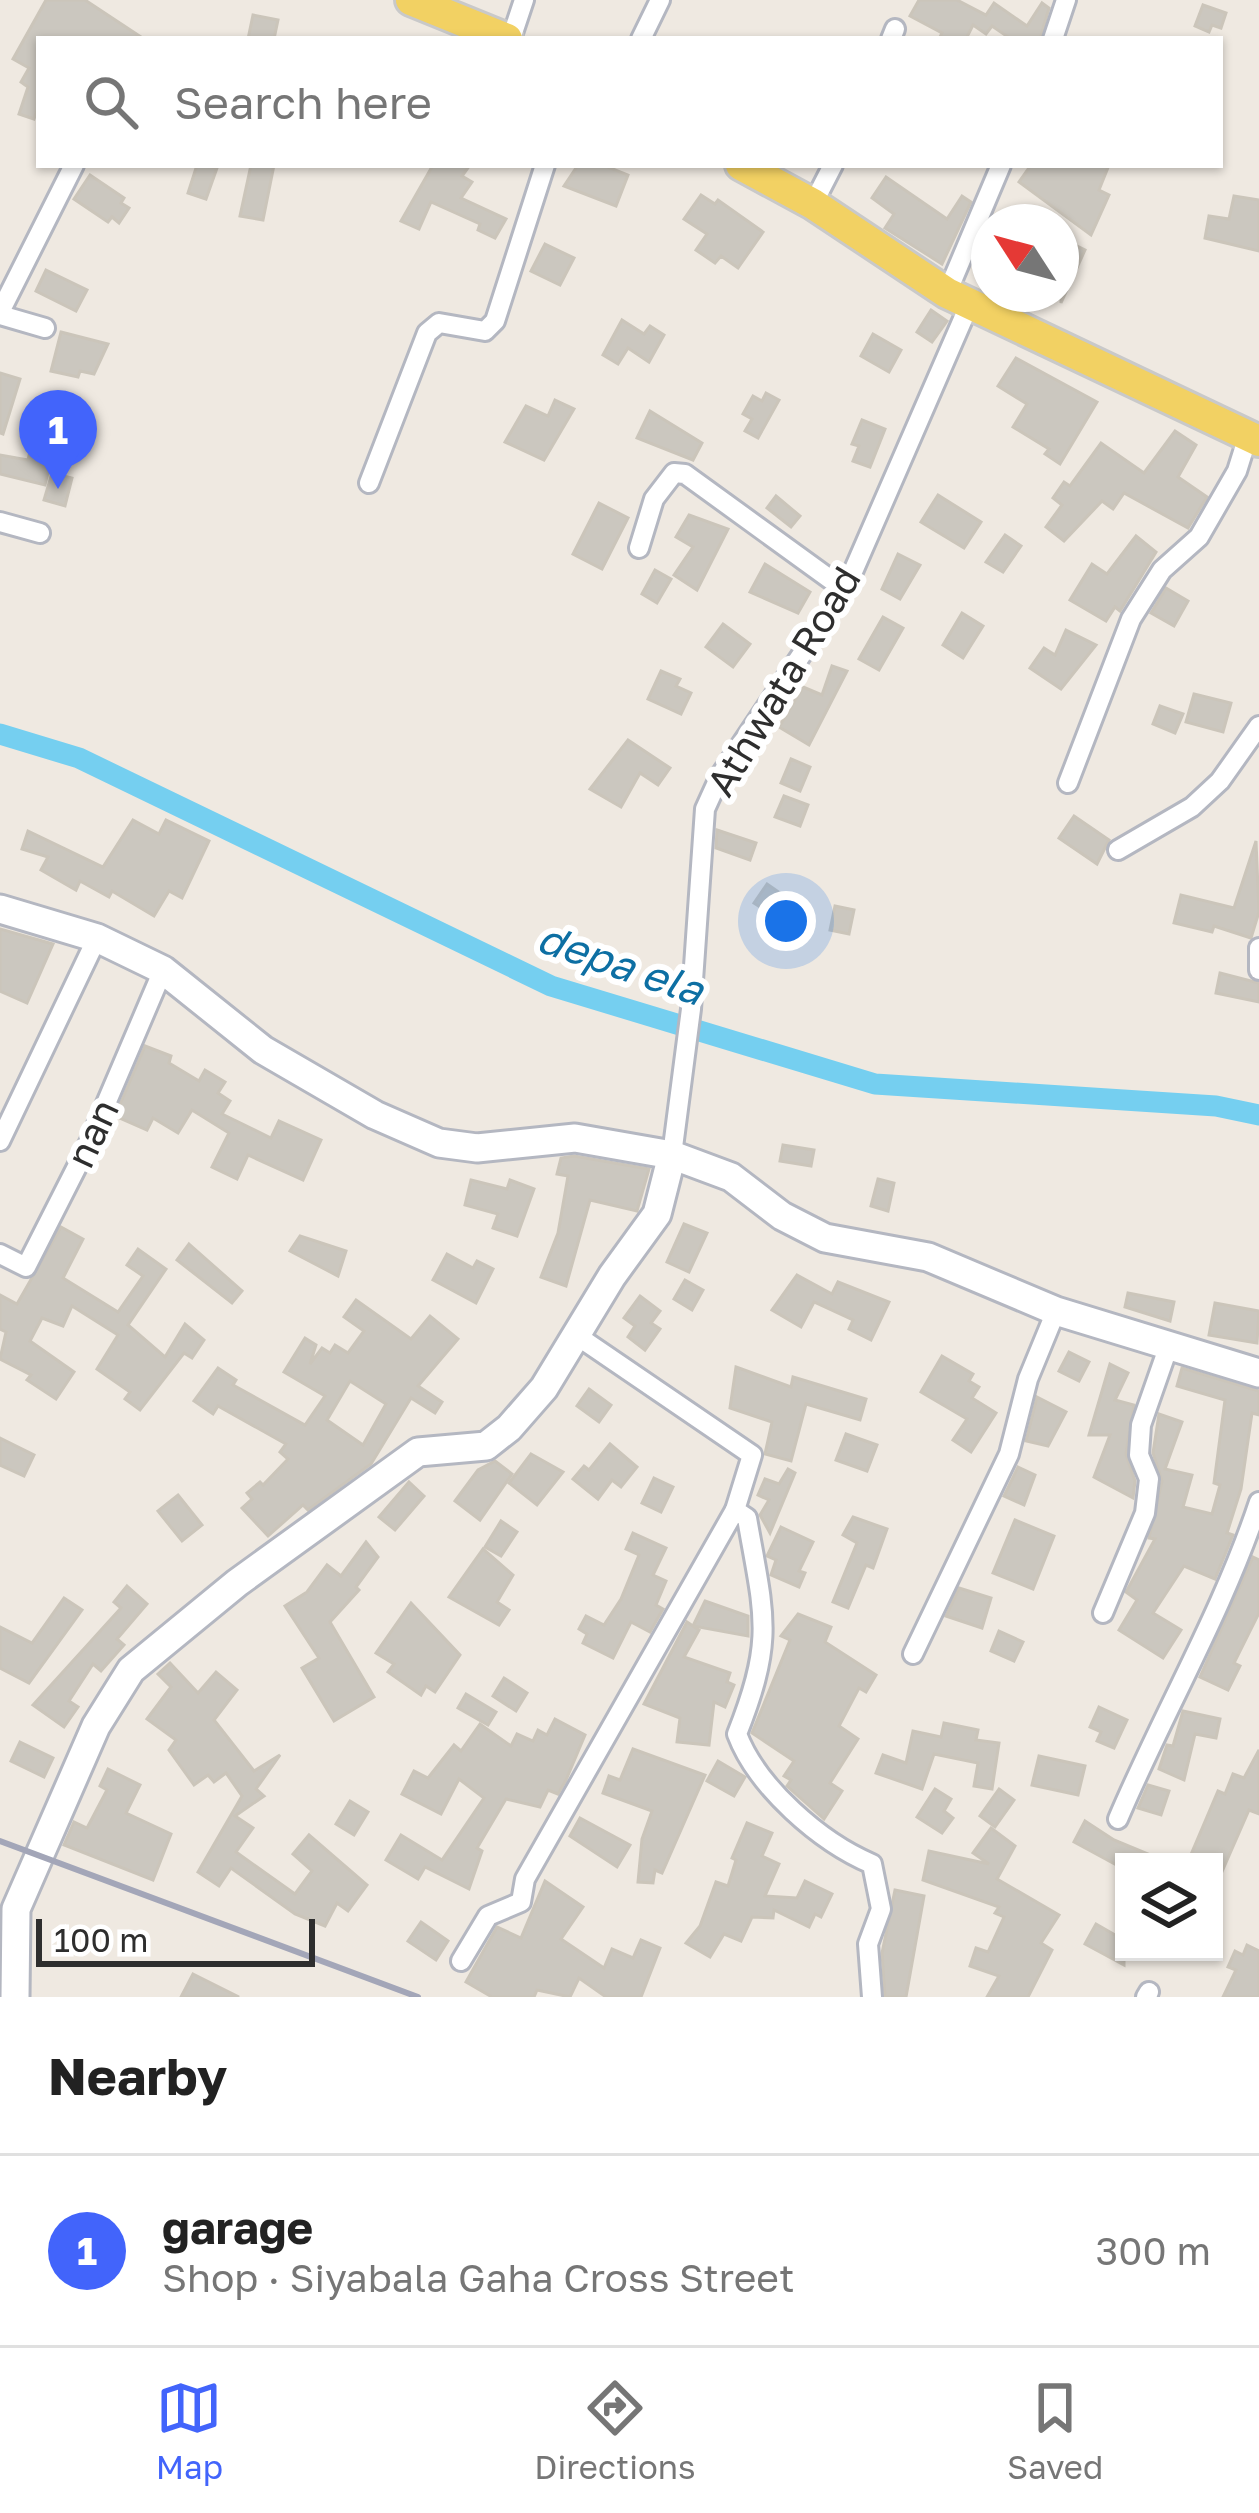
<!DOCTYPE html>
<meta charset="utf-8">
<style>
:root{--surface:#fff;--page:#f2f2f2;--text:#222;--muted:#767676;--line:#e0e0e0;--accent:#4264fb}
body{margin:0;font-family:"Golos Text",sans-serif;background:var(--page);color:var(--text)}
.controls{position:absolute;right:36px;bottom:36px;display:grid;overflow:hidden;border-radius:0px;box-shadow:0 3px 9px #0004}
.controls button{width:108px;height:108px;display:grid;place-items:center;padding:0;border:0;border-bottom:3px solid var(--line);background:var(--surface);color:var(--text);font:60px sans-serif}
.compass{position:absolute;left:971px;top:204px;width:108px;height:108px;border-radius:50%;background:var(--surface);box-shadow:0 3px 9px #0004;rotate:306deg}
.scale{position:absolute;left:36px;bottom:30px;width:279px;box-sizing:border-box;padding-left:12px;border:6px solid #2e2e2e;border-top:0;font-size:33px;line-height:42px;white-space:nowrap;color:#2e2e2e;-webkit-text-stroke:9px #fff;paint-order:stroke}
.you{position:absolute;left:786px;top:921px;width:42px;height:42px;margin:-30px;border:9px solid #fff;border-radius:50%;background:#1a73e8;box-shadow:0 0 0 18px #1a73e833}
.badge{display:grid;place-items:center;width:78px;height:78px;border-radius:50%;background:var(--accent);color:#fff;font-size:39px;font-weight:700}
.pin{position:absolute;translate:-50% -99px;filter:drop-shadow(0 3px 6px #0008)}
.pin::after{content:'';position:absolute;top:63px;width:42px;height:36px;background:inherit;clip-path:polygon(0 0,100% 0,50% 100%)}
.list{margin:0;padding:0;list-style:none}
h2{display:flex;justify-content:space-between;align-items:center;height:156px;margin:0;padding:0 48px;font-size:51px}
h2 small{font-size:39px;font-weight:400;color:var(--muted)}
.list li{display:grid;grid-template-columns:78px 1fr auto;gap:36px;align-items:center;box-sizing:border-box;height:192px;padding:0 48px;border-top:3px solid var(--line)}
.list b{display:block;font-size:45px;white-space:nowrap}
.list p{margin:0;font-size:39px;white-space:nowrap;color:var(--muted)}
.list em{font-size:39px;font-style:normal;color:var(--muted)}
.icon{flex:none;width:66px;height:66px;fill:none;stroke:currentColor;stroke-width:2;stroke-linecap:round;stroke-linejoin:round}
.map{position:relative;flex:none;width:1259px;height:1997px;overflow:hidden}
.search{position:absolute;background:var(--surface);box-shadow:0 3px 9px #0004;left:36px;right:36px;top:36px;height:132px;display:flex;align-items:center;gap:30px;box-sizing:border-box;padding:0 42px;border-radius:0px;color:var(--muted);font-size:45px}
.sheet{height:348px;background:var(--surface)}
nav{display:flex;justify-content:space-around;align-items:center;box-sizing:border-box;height:168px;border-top:3px solid var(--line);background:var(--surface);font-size:33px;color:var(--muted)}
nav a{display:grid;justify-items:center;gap:6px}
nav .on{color:var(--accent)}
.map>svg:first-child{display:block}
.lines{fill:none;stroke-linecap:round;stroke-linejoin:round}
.canal{stroke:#75cff0;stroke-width:21}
.building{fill:#cbc7bf;stroke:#cbc5ba;stroke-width:3;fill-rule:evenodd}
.street-casing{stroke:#b4b7c1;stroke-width:24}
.secondary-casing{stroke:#b4b7c1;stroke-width:33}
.primary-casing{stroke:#c9c9c9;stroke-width:36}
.street{stroke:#fff;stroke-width:18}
.secondary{stroke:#fff;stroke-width:27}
.primary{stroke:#f2d163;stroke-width:30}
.rail{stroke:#a3a6b8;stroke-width:6}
.labels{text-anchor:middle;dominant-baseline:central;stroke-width:12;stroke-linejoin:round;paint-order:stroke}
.street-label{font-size:39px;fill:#2e2e2e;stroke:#fff}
.water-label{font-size:42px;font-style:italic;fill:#0d6fa3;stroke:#fff}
</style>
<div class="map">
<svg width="1259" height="1997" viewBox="0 0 1259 1997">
<rect width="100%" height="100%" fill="#efe9e1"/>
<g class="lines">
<path class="canal" d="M0 734 79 758 551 986 875 1084 1216 1106 1259 1115"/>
</g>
<g class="building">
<path d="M46 0H85L144 39H39V105L34 119 19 114 28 87 21 82 29 68 13 59Z"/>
<path d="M919 0H957L986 15 994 3 1027 26 1042 3 1049 8 1040 39H1011L992 26 986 34 973 25 966 39H939L942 33 910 16Z"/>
<path d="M1203 5 1226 13 1221 28 1212 25 1209 32 1195 26Z"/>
<path d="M253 15 278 20 274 39H248Z"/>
<path d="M197 165 217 168 206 199 188 193Z"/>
<path d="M251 165H274L263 220 240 216Z"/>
<path d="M433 165H470L462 176 472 182 461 198 506 219 495 238 478 230 480 224 431 202 419 229 401 221Z"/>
<path d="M578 165H603L628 175 616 206 564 186Z"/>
<path d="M1031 165H1109L1099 190 1109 195 1091 235 1019 182Z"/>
<path d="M90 175 124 198 121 203 129 208 119 223 112 217 108 222 74 199Z"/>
<path d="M886 177 947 219 962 196 971 202 942 264 885 228 894 214 872 198Z"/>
<path d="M701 195 715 204 718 200 763 232 738 268 721 256 715 263 696 250 707 234 684 219Z"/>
<path d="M1234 196 1259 200V251L1205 238 1209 216 1229 219Z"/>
<path d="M1061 238 1085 250 1061 303Z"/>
<path d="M545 244 574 258 560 285 531 271Z"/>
<path d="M46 270 87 290 76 311 36 291Z"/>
<path d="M931 310 947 321 932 342 917 332Z"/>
<path d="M622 320 644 334 650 326 664 335 649 362 628 348 618 364 603 355Z"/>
<path d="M61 332 108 344 94 374 80 371 78 377 51 371Z"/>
<path d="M873 334 901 350 889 372 861 356Z"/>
<path d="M1016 358 1097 402 1060 464 1045 454 1049 449 1013 427 1027 404 998 386Z"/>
<path d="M0 373 20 379 3 434 0 433Z"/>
<path d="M766 393 779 400 758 438 745 431 752 419 743 414 753 396 762 401Z"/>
<path d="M555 400 574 409 544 460 505 442 526 406 548 416Z"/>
<path d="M650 411 702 443 693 460 637 438Z"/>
<path d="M862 420 885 429 870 467 853 461 859 446 852 444Z"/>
<path d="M1175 431 1196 445 1178 477 1207 497 1188 528 1124 493 1113 509 1102 501 1064 541 1046 527 1062 505 1053 498 1064 482 1070 486 1101 443 1144 473Z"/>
<path d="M31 447 53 452 45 485 0 474V455L28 460Z"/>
<path d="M52 473 72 478 65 506 44 500Z"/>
<path d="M938 495 981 522 964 548 921 522Z"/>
<path d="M776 496 800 516 791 527 767 508Z"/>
<path d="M599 503 628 518 602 569 573 554Z"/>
<path d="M689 515 728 529 697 590 674 575 693 547 676 537Z"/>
<path d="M1005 535 1021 546 1003 572 986 562Z"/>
<path d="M1136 536 1156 552 1120 611 1115 607 1106 621 1070 600 1092 564 1107 574Z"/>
<path d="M898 554 920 565 900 599 882 589Z"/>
<path d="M765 564 810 592 798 613 750 592Z"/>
<path d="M655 570 671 579 657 603 642 594Z"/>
<path d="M1166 588 1188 601 1174 626 1151 613Z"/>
<path d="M962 613 983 626 963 658 943 645Z"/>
<path d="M883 617 903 628 879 670 859 659Z"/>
<path d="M723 624 750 644 733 667 706 647Z"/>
<path d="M1066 630 1096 645 1061 689 1030 668 1044 648 1055 655Z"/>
<path d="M832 666 847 671 809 745 779 727 803 687 822 695Z"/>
<path d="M661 671 680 679 676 686 691 693 681 714 648 699Z"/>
<path d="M1194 694 1231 703 1223 732 1186 722Z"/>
<path d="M1160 706 1183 714 1175 733 1153 724Z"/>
<path d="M628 740 670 768 658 785 640 773 621 807 590 789Z"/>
<path d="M791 759 810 767 800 791 781 783Z"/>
<path d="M784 796 808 805 800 826 775 817Z"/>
<path d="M1074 816 1109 840 1097 864 1059 838Z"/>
<path d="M133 820 159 834 166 820 209 841 182 898 169 891 154 916 112 891 109 897 80 881 76 890 41 870 48 857 22 849 28 831 103 867Z"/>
<path d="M717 830 756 843 750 860 716 848Z"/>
<path d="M1256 841 1259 912 1251 938 1214 926 1212 932 1174 923 1181 895 1234 908Z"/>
<path d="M767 884 796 904 783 922 754 903Z"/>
<path d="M835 906 854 910 849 934 830 930Z"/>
<path d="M0 929 53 944 27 1003 0 991Z"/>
<path d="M1220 973 1259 983V1002L1216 993Z"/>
<path d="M145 1046 171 1056 169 1063 199 1081 205 1070 225 1082 218 1093 230 1101 222 1114 271 1138 279 1121 321 1140 303 1180 248 1155 237 1179 212 1167 229 1133 192 1110 178 1133 153 1118 147 1130 115 1116Z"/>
<path d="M783 1145 814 1150 811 1166 780 1161Z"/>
<path d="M574 1156 649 1169 637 1211 590 1200 566 1286 541 1277 558 1233 568 1176 557 1174 561 1158Z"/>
<path d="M878 1179 894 1183 888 1211 871 1206Z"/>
<path d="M471 1180 507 1189 510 1180 534 1189 517 1236 493 1228 498 1214 465 1205Z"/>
<path d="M684 1224 707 1233 689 1272 667 1262Z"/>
<path d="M61 1227 83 1239 63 1278 118 1312 143 1276 127 1265 138 1249 166 1269 128 1325 165 1357 185 1324 204 1340 192 1358 184 1353 140 1410 125 1399 130 1392 97 1369 118 1335 72 1306 63 1326 42 1318 30 1341 74 1372 56 1399 27 1380 31 1375 0 1359 6 1332 0 1329V1295L17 1304Z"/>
<path d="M300 1236 346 1251 338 1276 290 1251Z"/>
<path d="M189 1244 242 1291 232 1303 177 1260Z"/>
<path d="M447 1254 473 1268 477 1261 493 1269 476 1303 433 1280Z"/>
<path d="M797 1275 832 1294 838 1282 889 1302 871 1340 849 1329 853 1320 814 1302 801 1327 772 1310Z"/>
<path d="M685 1280 703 1290 692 1310 674 1299Z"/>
<path d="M1128 1293 1174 1302 1170 1321 1125 1307Z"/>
<path d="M640 1296 660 1311 651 1323 660 1329 645 1350 628 1337 635 1326 624 1318Z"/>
<path d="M356 1300 411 1339 430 1316 458 1339 418 1386 442 1402 435 1413 411 1398 371 1464 308 1510 303 1505 268 1536 242 1508 252 1499 247 1493 260 1482 263 1485 288 1459 280 1452 286 1444 218 1406 213 1414 194 1401 218 1368 236 1380 233 1385 305 1425 325 1396 284 1372 305 1338 316 1345 310 1364 322 1348 330 1353 335 1345 348 1353 364 1331 344 1317ZM350 1381 386 1404 363 1445 327 1420Z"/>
<path d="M1215 1303 1259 1311 1257 1343 1209 1335Z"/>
<path d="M1069 1352 1089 1362 1079 1381 1059 1371Z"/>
<path d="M942 1356 973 1374 969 1381 979 1387 972 1398 996 1413 971 1452 953 1440 967 1419 921 1392Z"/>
<path d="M1110 1364 1128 1373 1115 1400 1134 1405 1126 1454 1135 1481 1133 1498 1094 1477 1110 1435H1089Z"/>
<path d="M736 1367 791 1387 793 1377 866 1399 860 1420 806 1404 791 1461 765 1454 772 1422 730 1408Z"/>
<path d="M1182 1368 1259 1391V1415L1252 1413 1241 1489 1227 1533 1233 1535 1215 1579 1184 1566 1153 1613 1181 1630 1163 1658 1119 1630 1137 1600 1126 1592 1155 1539 1149 1538 1162 1481 1153 1453 1159 1414 1182 1422 1165 1469 1192 1475 1183 1507 1212 1514 1220 1485 1214 1483 1225 1400 1177 1386Z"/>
<path d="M589 1389 611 1405 599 1422 577 1406Z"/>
<path d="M1037 1397 1066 1412 1048 1446 1026 1441Z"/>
<path d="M846 1434 877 1445 867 1471 836 1460Z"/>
<path d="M0 1438 34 1455 24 1476 0 1465Z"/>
<path d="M610 1444 637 1467 621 1487 612 1480 598 1499 573 1479 584 1466 589 1470Z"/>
<path d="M531 1454 563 1472 537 1505 509 1483Z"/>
<path d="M495 1461 512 1474 480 1520 455 1501 478 1470Z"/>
<path d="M1018 1467 1035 1475 1024 1505 1004 1496Z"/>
<path d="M788 1469 795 1473 770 1533 760 1515 769 1500 758 1495 765 1479 779 1484Z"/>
<path d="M654 1478 673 1487 661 1512 642 1503Z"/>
<path d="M409 1482 424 1496 395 1530 379 1517Z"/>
<path d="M178 1495 202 1525 182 1541 158 1511Z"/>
<path d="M853 1517 887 1529 873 1568 866 1565 848 1608 833 1602 857 1543 843 1535Z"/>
<path d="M1015 1520 1054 1536 1033 1589 993 1573Z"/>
<path d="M501 1521 517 1532 501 1556 485 1547Z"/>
<path d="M781 1527 813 1542 799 1571 805 1573 799 1587 771 1575 776 1560 767 1556Z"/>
<path d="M633 1533 666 1548 653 1575 666 1581 656 1605 663 1609 650 1632 631 1622 613 1658 583 1643 587 1634 579 1629 586 1616 604 1625 621 1599 639 1555 626 1549Z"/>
<path d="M366 1542 378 1557 356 1587 359 1590 330 1622 374 1697 334 1721 302 1668 319 1658 285 1606 307 1592 327 1565 341 1576Z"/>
<path d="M483 1549 513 1575 497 1602 509 1610 499 1625 449 1597Z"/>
<path d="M1253 1557 1259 1560V1613L1234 1663 1240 1666 1228 1690 1200 1677Z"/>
<path d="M127 1586 147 1604 117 1639 124 1645 101 1671 93 1664 69 1701 78 1707 64 1727 33 1705 121 1608 114 1602Z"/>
<path d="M959 1588 991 1598 982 1628 946 1616Z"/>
<path d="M64 1598 82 1610 29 1683 0 1668V1627L32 1643Z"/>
<path d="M705 1601 748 1616V1636L693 1626Z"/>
<path d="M411 1603 460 1655 435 1692 426 1686 421 1695 388 1672 394 1664 376 1653Z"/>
<path d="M798 1614 831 1627 825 1642 876 1675 866 1692 859 1688 839 1726 858 1739 830 1783 842 1791 824 1819 787 1786 791 1780 784 1776 794 1761 752 1733 790 1640 781 1636Z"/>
<path d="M687 1622 699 1630 684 1657 730 1673 727 1682 734 1685 725 1707 714 1702 709 1745 677 1742 680 1718 644 1704Z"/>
<path d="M999 1631 1023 1642 1014 1661 991 1651Z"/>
<path d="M170 1663 198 1693 216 1672 237 1690 214 1720 254 1771 280 1755 256 1789 264 1796 235 1816 253 1828 236 1852 295 1894 312 1871 293 1854 309 1835 367 1885 348 1911 337 1903 325 1926 295 1914 231 1868 219 1886 198 1872 242 1796 226 1773 214 1782 208 1775 194 1785 169 1750 176 1740 147 1719 171 1687 158 1674Z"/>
<path d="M504 1678 527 1693 516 1711 493 1696Z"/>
<path d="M466 1694 496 1712 488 1725 458 1708Z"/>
<path d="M1099 1707 1127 1720 1114 1748 1097 1741 1101 1732 1090 1727Z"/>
<path d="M1183 1711 1220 1719 1216 1738 1195 1734 1184 1780 1159 1769 1167 1745 1173 1746Z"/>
<path d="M555 1719 585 1735 566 1780 558 1794 548 1790 540 1807 506 1799 477 1848 482 1851 469 1889 425 1867 418 1879 386 1860 401 1835 442 1860 484 1798 459 1779 441 1814 402 1794 414 1771 428 1778 454 1745 461 1751 480 1724 511 1746 517 1734 533 1741 538 1730 547 1735Z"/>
<path d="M944 1723 978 1730 976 1740 999 1743 992 1789 974 1786 978 1763 934 1754 922 1789 876 1773 883 1755 906 1763 913 1731 941 1737Z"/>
<path d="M20 1742 53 1758 44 1777 11 1761Z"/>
<path d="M633 1749 705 1775 662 1873 655 1870 653 1883 638 1882 642 1839 652 1811 603 1793 609 1776 620 1780Z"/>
<path d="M1259 1750V1814L1249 1810 1214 1890V1862L1190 1857 1218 1791 1225 1794 1233 1774 1244 1778Z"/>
<path d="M1039 1756 1085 1766 1078 1795 1032 1785Z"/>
<path d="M718 1761 745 1777 734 1796 707 1781Z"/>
<path d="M108 1769 140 1785 126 1813 171 1834 153 1880 64 1845 74 1822 87 1828 107 1790 100 1786Z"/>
<path d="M1148 1785 1169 1791 1161 1815 1138 1808Z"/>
<path d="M935 1789 951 1799 944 1811 953 1818 942 1833 917 1817Z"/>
<path d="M999 1789 1014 1800 995 1827 980 1816Z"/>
<path d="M350 1801 368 1812 354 1835 336 1824Z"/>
<path d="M580 1818 630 1845 617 1867 570 1836Z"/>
<path d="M1085 1821 1114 1840 1167 1862H1124V1869L1074 1842Z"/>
<path d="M747 1823 772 1833 762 1856 779 1864 765 1896 797 1898 805 1881 832 1894 821 1917 815 1914 809 1927 774 1910 773 1918 752 1917 741 1941 724 1934 710 1957 686 1943 700 1926 716 1882 728 1886 736 1860 732 1858Z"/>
<path d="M991 1828 1015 1846 997 1879 1059 1915 1041 1943 1052 1950 1028 1997H987L999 1976 970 1966 976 1948 988 1952 1004 1917 995 1913 999 1907 923 1880 929 1851 989 1864 973 1853Z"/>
<path d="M545 1881 583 1907 561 1939 604 1968 612 1949 633 1958 641 1940 660 1948 641 1997H606L579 1978 570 1997 537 1990 534 1997H492L466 1982 497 1927 521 1938Z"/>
<path d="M895 1890 924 1896 906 1997H885L882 1953Z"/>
<path d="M421 1922 448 1941 436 1960 408 1941Z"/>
<path d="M1096 1924 1124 1940V1965L1085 1944Z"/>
<path d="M1247 1945 1259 1951V1997H1223L1236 1970 1228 1967 1235 1951 1243 1955Z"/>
<path d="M193 1974 239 1997H181Z"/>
</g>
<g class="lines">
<g class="street-casing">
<g id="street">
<path d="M511 39 524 0"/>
<path d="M641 39 660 0"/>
<path d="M891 39 895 29"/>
<path d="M1053 39 1066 0"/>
<path d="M813 204 833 165"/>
<path d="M947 293 1001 165"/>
<path d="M0 312 74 165"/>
<path d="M0 315 45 328"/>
<path d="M369 483 427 333 439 323 485 331 495 321 545 165"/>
<path d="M0 522 40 533"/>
<path d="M639 548 654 499 674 473 685 474 845 590"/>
<path d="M1068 783 1131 619 1162 570 1199 537 1237 471 1248 436"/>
<path d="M1118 850 1192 807 1220 781 1259 726"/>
<path d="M1259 948V970"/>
<path d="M0 1141 97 938"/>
<path d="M672 1155 691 1009 705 809 720 776 845 590 970 303"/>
<path d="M0 1254 26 1267 90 1141 163 970"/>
<path d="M576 1335 752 1455 735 1510 747 1518C764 1616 775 1638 737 1734 757 1787 820 1842 872 1864L881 1909 868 1944 872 1997"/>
<path d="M1103 1613 1145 1513 1149 1479 1139 1455 1141 1425 1168 1348"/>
<path d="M913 1654 1009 1454 1028 1379 1056 1311"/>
<path d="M1118 1819C1163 1713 1223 1611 1259 1502"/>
<path d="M461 1961 488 1916 521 1902 525 1879 735 1510"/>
<path d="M1146 1997 1149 1992"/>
</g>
</g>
<g class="secondary-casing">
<g id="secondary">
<path d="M0 909 97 938 163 970 263 1050 375 1115 439 1143 477 1148 575 1138 672 1155 731 1177 782 1216 825 1238 928 1257 1056 1311 1259 1373"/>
<path d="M15 1997 16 1909 96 1726 131 1670 237 1583 418 1452 486 1446 509 1428 544 1388 612 1276 657 1214 672 1155"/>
</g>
</g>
<g class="primary-casing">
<g id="primary">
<path d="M411 0 507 39"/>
<path d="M741 165 813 204 947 293 1259 441"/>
</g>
</g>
<use href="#street" class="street"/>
<use href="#secondary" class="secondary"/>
<use href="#primary" class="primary"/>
<path class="rail" d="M0 1841 418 1997"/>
</g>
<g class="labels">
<g class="street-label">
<text transform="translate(783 681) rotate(-59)">Athwata Road</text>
<text transform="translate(92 1133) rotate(-65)">nan</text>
</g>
<g class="water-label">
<text transform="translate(621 963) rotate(19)">depa ela</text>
</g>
</g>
</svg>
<div class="controls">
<button><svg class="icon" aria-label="layers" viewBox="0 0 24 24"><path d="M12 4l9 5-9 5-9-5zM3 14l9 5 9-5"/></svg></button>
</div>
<svg class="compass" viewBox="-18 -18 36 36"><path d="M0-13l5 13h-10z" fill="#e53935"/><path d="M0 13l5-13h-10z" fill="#767676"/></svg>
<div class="scale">100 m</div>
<div class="you"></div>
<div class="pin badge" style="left:58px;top:489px">1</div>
<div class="search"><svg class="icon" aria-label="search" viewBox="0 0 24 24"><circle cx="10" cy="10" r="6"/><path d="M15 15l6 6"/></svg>Search here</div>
</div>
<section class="sheet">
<h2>Nearby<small></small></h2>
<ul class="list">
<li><span class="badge">1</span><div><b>garage</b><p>Shop · Siyabala Gaha Cross Street</p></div><em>300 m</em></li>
</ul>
</section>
<nav>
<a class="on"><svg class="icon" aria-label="map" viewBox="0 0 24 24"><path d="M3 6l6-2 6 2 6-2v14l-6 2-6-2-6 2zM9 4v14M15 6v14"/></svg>Map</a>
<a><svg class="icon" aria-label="directions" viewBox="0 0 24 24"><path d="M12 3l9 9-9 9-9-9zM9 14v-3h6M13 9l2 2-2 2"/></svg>Directions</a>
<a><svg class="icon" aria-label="saved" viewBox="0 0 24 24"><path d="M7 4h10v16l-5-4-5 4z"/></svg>Saved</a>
</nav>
